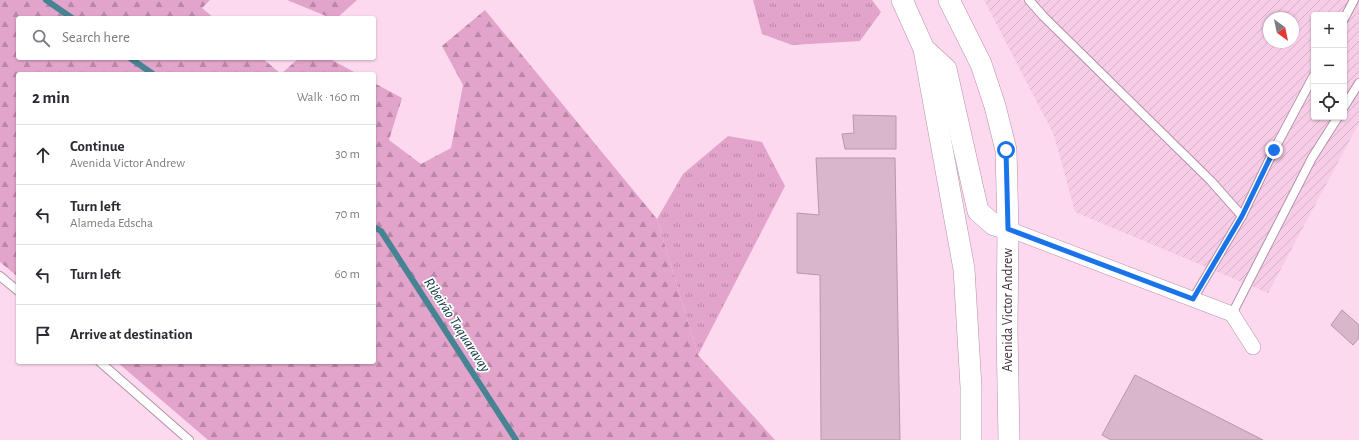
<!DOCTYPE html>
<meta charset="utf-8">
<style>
:root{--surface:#fff;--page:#f7f7f7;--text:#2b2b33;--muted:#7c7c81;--line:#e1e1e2}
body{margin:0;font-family:"Alegreya Sans",sans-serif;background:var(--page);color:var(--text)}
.controls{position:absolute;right:12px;top:12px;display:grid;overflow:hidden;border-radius:4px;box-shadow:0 1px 3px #0004}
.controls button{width:36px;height:36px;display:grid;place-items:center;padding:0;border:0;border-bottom:1px solid var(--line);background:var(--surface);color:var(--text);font:20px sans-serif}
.compass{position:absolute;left:1263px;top:12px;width:36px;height:36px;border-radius:50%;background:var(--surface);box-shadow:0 1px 3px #0004;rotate:147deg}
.stop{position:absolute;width:12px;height:12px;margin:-9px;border:3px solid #1a73e8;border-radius:50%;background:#fff}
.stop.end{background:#1a73e8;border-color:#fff;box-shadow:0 1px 4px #0008}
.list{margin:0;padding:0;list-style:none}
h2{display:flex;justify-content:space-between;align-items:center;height:52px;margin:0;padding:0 16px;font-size:17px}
h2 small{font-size:13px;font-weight:400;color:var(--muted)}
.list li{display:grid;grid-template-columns:26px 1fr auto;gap:12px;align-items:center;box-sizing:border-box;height:60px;padding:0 16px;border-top:1px solid var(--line)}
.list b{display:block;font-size:15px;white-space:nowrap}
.list p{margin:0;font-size:13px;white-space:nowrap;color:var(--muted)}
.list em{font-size:13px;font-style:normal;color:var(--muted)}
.icon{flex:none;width:22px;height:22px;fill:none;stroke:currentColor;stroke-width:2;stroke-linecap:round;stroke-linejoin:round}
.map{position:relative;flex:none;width:1359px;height:440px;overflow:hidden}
.search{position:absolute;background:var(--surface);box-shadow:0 1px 3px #0004;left:16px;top:16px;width:360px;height:44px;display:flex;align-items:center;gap:10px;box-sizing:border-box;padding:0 14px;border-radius:4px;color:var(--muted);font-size:15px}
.panel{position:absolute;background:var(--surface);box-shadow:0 1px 3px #0004;left:16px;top:72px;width:360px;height:292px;border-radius:4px}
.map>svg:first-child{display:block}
.industrial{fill:url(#industrial-furrows);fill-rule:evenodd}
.grass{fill:url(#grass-tufts)}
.forest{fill:url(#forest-firs)}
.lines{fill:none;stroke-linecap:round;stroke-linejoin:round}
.stream{stroke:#478493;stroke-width:6}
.building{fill:#d9b6cc;stroke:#b896ab}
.service-casing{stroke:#b492a7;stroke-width:10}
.minor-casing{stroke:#b492a7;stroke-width:16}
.secondary-casing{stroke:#b492a7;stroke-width:22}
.service{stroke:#fff;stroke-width:8}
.minor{stroke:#fff;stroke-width:15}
.secondary{stroke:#fff;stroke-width:21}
.route{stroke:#1a73e8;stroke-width:5}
.labels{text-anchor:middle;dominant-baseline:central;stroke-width:3.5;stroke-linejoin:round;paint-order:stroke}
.street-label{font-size:14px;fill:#3f313a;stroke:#fff}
.water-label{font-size:15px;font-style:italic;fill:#18434a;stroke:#fff}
</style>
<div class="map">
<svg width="1359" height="440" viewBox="0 0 1359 440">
<defs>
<pattern id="industrial-furrows" width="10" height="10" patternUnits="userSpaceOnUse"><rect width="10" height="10" fill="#f7cce6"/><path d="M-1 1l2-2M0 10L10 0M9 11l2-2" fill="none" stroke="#d5b0c6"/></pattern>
<pattern id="grass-tufts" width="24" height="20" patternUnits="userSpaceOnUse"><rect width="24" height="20" fill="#e2a4cb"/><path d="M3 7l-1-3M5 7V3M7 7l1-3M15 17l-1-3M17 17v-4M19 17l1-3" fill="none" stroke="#b986a6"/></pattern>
<pattern id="forest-firs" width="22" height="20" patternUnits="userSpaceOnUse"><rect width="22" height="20" fill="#e2a4cb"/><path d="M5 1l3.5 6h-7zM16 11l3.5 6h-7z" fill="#b986a6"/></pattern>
</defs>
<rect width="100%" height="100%" fill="#fdd9ef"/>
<path class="industrial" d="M984 0H1359V123L1268 293 1075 212 1054 135ZM1314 15H1344V117H1314ZM1269 18H1293V42H1269Z"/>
<g class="grass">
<path d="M753 0H872L881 12 860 41 792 45 762 34Z"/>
<path d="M728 136 762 142 785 186 698 355 657 219 683 174Z"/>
</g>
<g class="forest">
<path d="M0 0H210L202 8 214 18H18V58H262L281 74H18V277L0 262Z"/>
<path d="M287 0H357L337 18H331Z"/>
<path d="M485 10 657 219 698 355 775 440H208L117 362H374V83L402 98 389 140 421 164 451 148 463 85 442 46Z"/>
<path d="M299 58H328L358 74H281Z"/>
</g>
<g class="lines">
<g class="stream">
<path d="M46 0 72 18"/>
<path d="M130 58 153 74"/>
<path d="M374 227 381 231 516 440"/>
</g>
</g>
<g class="building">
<path d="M853 115 896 116V149H845L842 134 854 133Z"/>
<path d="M816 158H895L900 440H821L820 275 797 273V213L819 215Z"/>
<path d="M1342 310 1359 325V338L1353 345 1331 325Z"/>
<path d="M1135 375 1263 440H1111L1102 435Z"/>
</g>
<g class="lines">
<g class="service-casing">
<g id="service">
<path d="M1029 0 1043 16 1211 181 1242 216"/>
<path d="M1344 19 1354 0"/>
<path d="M1344 107 1359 83"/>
<path d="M0 276 18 291"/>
<path d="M1193 299 1242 216 1274 150 1314 75"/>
<path d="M1232 314 1312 158 1338 117"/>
<path d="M100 362 189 440"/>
</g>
</g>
<g class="minor-casing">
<path id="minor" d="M1008 229 1232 314 1253 347"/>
</g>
<g class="secondary-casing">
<g id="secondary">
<path d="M902 0 924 49 964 269 971 387V440"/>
<path d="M949 0 981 64 995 106 1006 150 1008 229 1007 330 1009 440"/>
<path d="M924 49 946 69 978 211 994 225 1008 229"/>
</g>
</g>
<use href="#service" class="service"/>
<use href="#minor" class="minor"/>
<use href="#secondary" class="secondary"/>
</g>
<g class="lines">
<path class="route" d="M1006 150 1008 229 1193 299 1242 216 1274 150"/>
</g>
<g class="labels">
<g class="street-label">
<text transform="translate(1008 310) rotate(-90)">Avenida Victor Andrew</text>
</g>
<g class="water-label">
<text transform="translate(457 325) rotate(57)">Ribeirão Taquaravay</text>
</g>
</g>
</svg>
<div class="controls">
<button>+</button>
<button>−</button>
<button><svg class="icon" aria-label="locate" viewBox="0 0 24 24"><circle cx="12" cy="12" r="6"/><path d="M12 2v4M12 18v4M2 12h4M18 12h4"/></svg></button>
</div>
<svg class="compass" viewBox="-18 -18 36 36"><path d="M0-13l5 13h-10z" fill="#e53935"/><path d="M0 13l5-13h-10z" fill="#7c7c81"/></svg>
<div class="stop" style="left:1006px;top:150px"></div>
<div class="stop end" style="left:1274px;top:150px"></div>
<div class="search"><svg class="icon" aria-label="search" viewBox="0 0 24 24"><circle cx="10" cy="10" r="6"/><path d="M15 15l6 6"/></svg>Search here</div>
<section class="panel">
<h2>2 min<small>Walk · 160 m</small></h2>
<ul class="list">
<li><svg class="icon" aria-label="ahead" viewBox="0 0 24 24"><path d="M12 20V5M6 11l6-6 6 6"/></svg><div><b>Continue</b><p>Avenida Victor Andrew</p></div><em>30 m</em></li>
<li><svg class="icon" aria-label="left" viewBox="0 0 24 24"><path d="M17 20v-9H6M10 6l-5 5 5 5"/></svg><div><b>Turn left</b><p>Alameda Edscha</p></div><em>70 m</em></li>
<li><svg class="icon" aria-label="left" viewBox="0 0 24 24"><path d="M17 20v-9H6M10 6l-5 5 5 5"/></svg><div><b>Turn left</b></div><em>60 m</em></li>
<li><svg class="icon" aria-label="arrive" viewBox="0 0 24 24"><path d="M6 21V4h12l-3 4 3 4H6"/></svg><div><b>Arrive at destination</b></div></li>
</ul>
</section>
</div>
